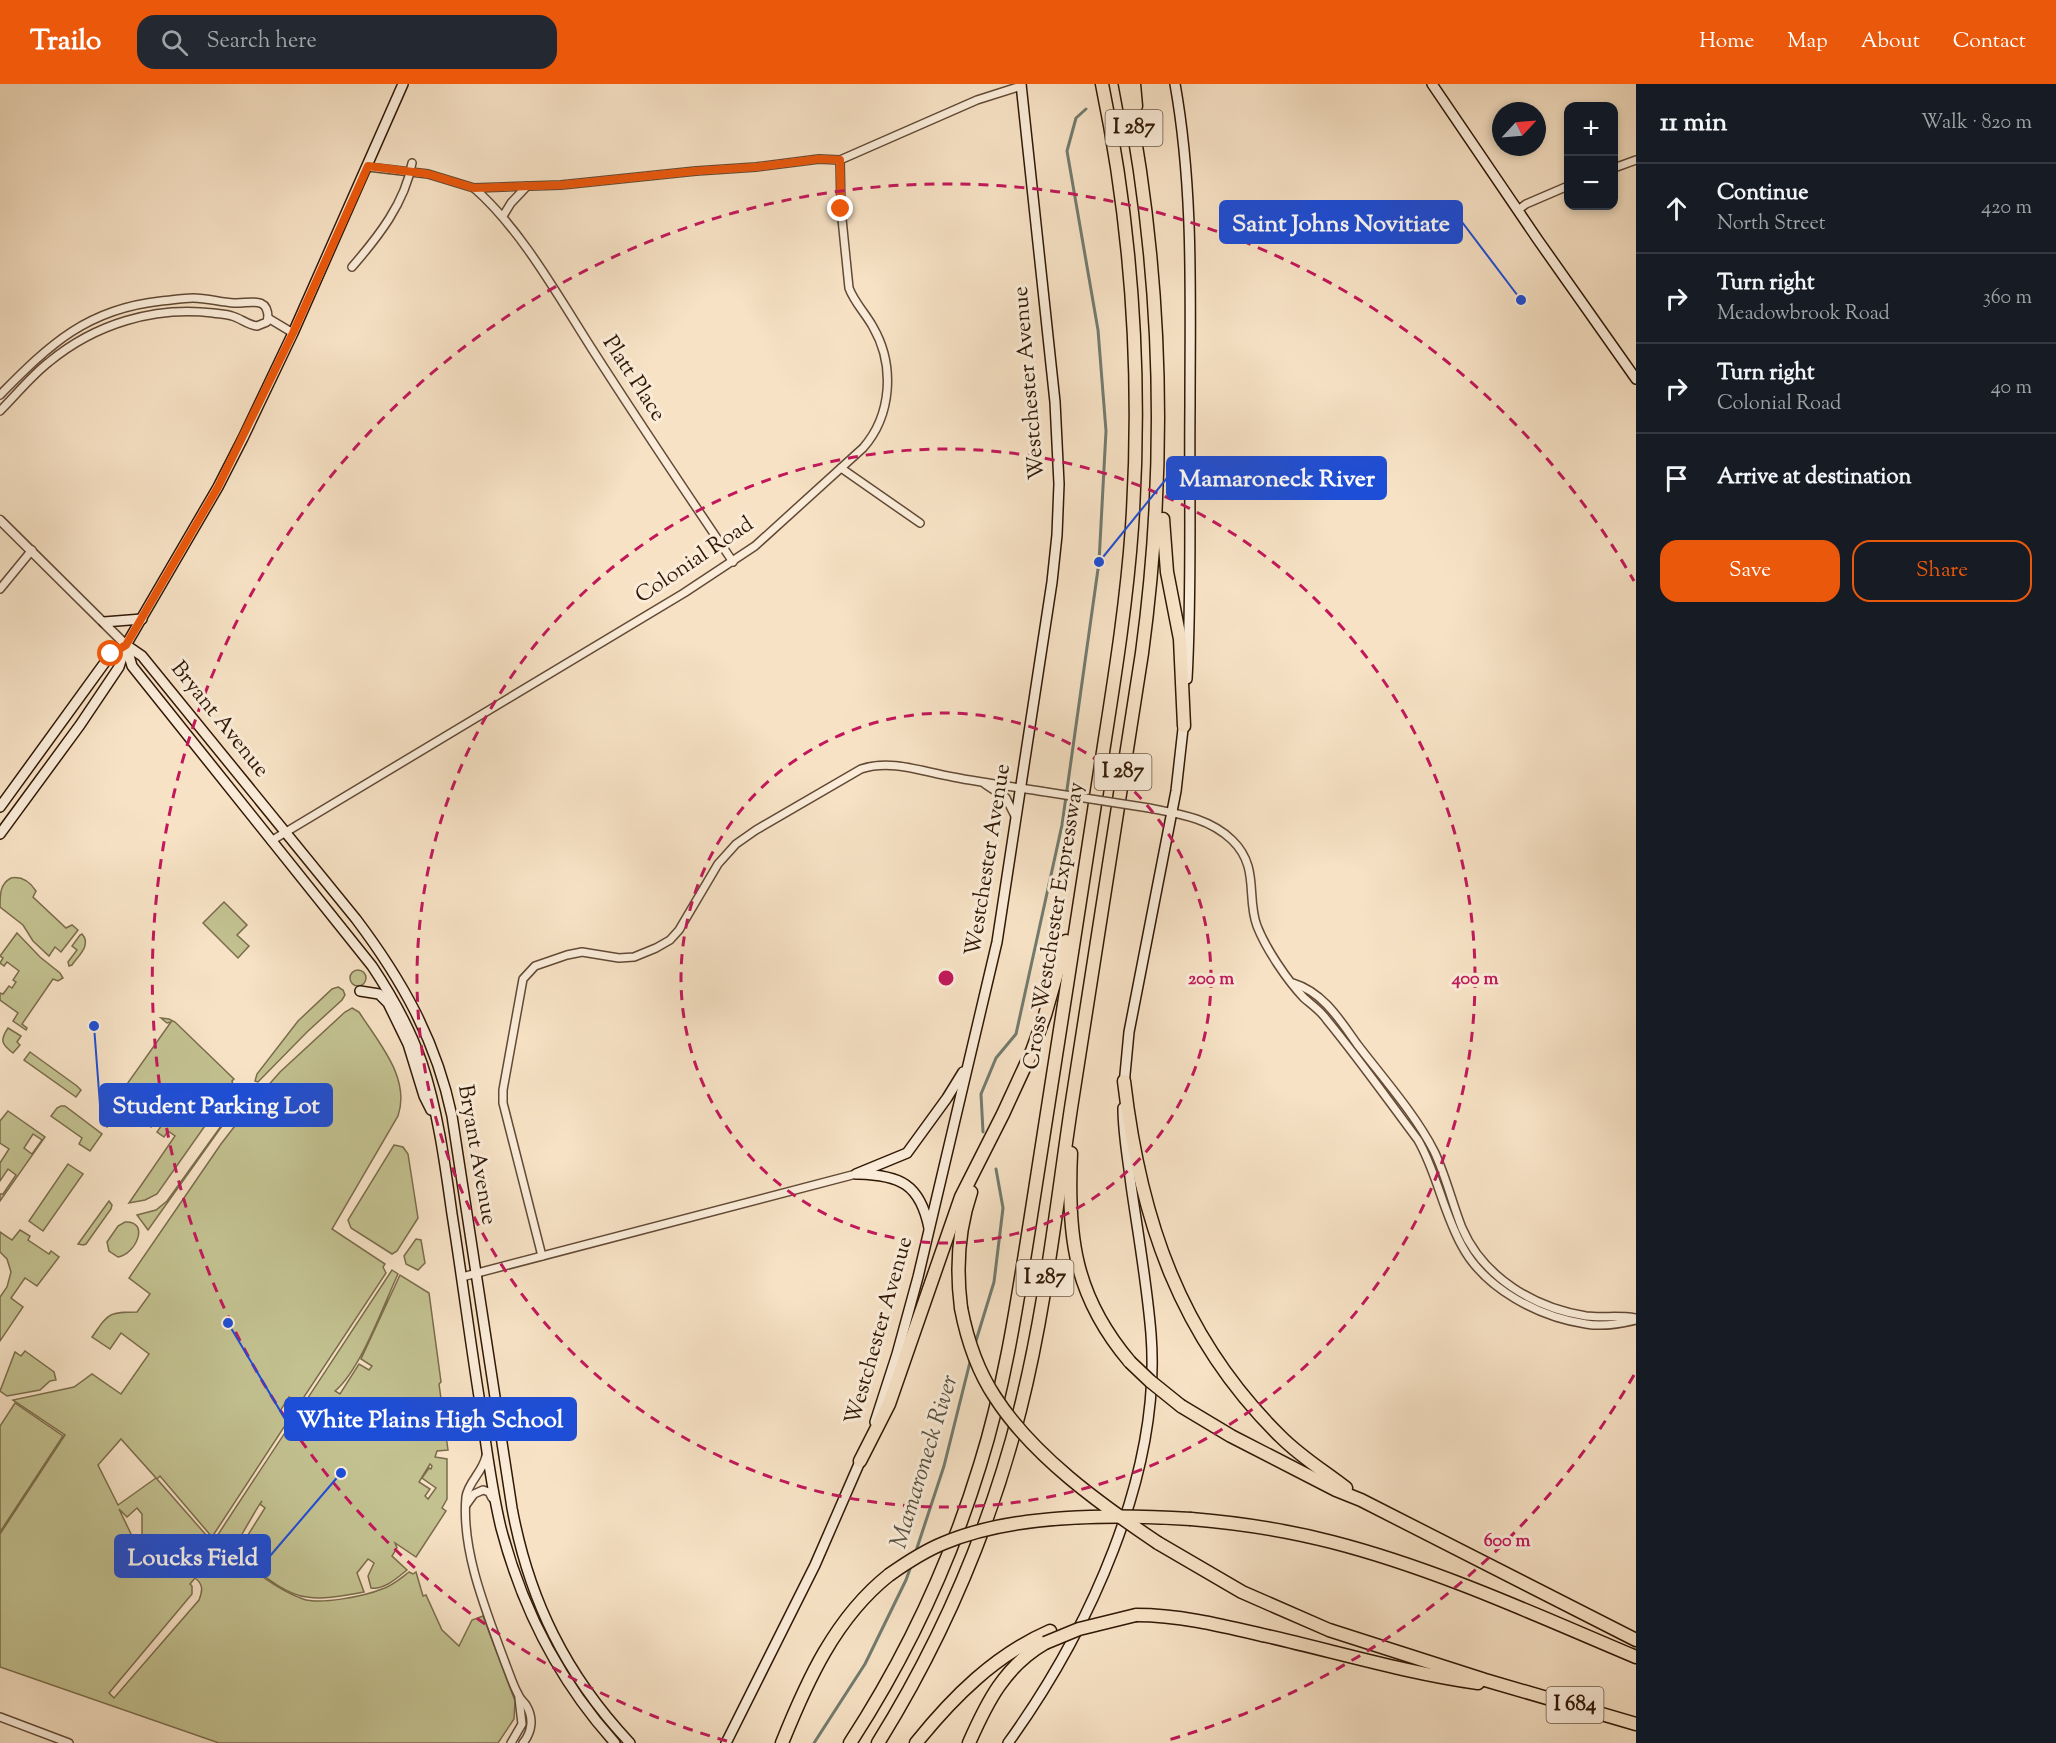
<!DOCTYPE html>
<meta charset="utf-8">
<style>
:root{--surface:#171b24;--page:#242831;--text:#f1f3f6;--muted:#9ea1a6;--line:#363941;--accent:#ea580c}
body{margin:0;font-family:"Sorts Mill Goudy",serif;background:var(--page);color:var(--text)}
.controls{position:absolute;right:18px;top:18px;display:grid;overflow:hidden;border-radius:12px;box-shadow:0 3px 9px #0003}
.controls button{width:54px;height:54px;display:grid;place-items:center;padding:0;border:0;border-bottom:2px solid var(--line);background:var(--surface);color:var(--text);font:30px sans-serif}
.compass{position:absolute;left:1492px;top:18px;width:54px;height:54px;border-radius:50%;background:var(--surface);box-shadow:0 3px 9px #0003;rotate:64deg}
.stop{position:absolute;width:18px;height:18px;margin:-14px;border:4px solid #ea580c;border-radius:50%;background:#fff}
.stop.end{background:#ea580c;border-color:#fff;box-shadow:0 2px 6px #0008}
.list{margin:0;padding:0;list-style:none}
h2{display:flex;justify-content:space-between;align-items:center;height:78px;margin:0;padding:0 24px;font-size:26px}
h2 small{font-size:20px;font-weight:400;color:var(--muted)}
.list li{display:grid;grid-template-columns:39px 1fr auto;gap:18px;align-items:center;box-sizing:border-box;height:90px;padding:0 24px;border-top:2px solid var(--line)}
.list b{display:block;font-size:22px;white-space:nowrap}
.list p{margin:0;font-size:20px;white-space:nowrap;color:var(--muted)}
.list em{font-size:20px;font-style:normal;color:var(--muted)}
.actions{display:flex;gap:12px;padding:18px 24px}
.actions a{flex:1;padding:14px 0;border:2px solid var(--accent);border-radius:18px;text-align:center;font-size:21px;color:var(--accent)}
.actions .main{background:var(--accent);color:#fff}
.icon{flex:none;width:33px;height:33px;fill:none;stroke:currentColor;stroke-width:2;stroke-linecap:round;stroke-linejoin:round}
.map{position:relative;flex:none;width:1636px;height:1659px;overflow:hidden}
header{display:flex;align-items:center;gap:36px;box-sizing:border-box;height:84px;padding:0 30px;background:var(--accent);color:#fff}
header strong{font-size:28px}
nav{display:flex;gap:33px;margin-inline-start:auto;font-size:21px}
.search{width:420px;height:54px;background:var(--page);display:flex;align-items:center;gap:15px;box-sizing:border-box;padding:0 21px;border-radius:18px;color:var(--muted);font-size:22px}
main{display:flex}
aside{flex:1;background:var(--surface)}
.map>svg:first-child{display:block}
.green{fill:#c3c190;stroke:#7a6c4b;stroke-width:1.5;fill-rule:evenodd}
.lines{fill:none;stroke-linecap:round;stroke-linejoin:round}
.stream{stroke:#727b6f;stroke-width:3}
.minor-casing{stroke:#624a36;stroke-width:10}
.tertiary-casing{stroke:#624a36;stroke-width:11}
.secondary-casing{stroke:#311806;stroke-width:12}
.motorway-casing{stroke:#311806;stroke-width:15}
.minor{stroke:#faecd9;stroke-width:7}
.tertiary{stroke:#faecd9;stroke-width:8}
.secondary{stroke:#faecd9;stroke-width:9}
.motorway{stroke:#f7e2c5;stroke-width:12}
.minor-bridge-casing{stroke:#624a36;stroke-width:10;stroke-linecap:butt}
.motorway-bridge-casing{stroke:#311806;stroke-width:15;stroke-linecap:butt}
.minor-bridge{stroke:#faecd9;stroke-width:7}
.motorway-bridge{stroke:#f7e2c5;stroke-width:12}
.route{stroke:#ea580c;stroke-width:8}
.ring{fill:none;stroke:#c2185b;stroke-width:3;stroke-dasharray:10 8}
.labels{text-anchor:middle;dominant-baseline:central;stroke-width:6;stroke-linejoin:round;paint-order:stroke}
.shield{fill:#faecd9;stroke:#6d5845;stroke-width:1.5}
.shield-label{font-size:21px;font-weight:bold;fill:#311806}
.street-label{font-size:22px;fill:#311806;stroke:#faecd9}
.water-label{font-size:24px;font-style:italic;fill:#575243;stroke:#faecd9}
.centre{fill:#c2185b;stroke:#faecd9;stroke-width:3}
.ring-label{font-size:18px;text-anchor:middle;font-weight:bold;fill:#c2185b;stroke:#faecd9;stroke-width:6;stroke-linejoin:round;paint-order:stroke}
.leader{fill:none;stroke:#1d4ed8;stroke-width:2}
.callout-dot{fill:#1d4ed8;stroke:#faecd9;stroke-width:2}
.callout{fill:#1d4ed8;stroke:#1d4ed8;stroke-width:2}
.callout-label{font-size:24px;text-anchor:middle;font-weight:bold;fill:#fff}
</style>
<header>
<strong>Trailo</strong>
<div class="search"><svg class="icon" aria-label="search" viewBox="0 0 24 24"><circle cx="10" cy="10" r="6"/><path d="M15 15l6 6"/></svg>Search here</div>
<nav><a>Home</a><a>Map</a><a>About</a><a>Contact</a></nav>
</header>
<main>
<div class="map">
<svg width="1636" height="1659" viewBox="0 0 1636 1659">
<rect width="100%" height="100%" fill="#f7e2c5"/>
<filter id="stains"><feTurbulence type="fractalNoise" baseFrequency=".00333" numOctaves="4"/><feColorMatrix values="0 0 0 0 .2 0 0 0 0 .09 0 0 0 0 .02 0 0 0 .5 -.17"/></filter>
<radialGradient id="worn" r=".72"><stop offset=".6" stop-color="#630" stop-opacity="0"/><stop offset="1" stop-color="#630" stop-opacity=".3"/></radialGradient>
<g class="green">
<path d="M11 794C22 792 30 798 36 807L33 813 66 844 72 841 78 846 61 868 55 863 49 872 33 857 23 841 0 823C0 810 0 800 11 794Z"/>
<path d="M224 818 247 841 237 851 249 862 238 874 203 839Z"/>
<path d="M17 849 40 873 60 889 63 894 58 897 53 895 22 940 27 944 26 946 13 937 18 929 0 916V909L3 910 9 902 12 904 16 898 13 896 19 887 7 878 4 882 0 879 3 874 0 872Z"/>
<path d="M82 850C92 861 78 872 72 881L69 882 68 878 77 866 72 862 80 851Z"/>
<circle cx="358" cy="894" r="8"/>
<path d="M338 903 343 906 345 911 342 916 307 948 258 998 255 997 257 990 298 937 332 905Z"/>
<path d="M352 924 359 928C378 958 411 994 398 1032L332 1145 385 1180 383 1183 386 1189 300 1319 289 1313 280 1327 290 1334 212 1453 160 1392 157 1395 221 1468 233 1476 235 1474C257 1488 279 1507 303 1515 320 1521 365 1512 382 1505 392 1502 401 1494 409 1488L413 1490 416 1488 423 1512 426 1511 442 1546 459 1562 472 1536 483 1532 515 1617 514 1635 498 1659H219L0 1583V1450L65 1351 13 1316 74 1303 92 1290 121 1310 149 1270 121 1249 110 1265 92 1253C109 1229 108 1228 137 1228L150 1210 129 1194 221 1060 251 1021 280 988 345 928ZM121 1355 156 1394 118 1421 98 1381ZM137 1424 142 1430V1459L133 1454 119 1425 127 1433ZM195 1494C203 1500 203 1506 199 1516L114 1614 109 1609 192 1510V1502L190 1500Z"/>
<path d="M161 934 169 935 175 938 234 995 232 997 233 1002 157 1110 145 1116 129 1119 175 1052 168 1047 164 1053 157 1048 164 1038 158 1034 151 1043 122 1022 107 1043 103 1034 171 938 167 939Z"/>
<path d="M8 944 21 952 17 958 20 961 13 969C1 960 0 956 8 944Z"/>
<path d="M30 968 77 1002 81 1006 76 1013 24 976Z"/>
<path d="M247 1006 249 1008 222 1042 148 1146 137 1131 156 1126 167 1117Z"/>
<path d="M61 1022H65L102 1050 90 1067 79 1060 82 1054 51 1032 57 1024Z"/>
<path d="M8 1027 45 1053 0 1117V1110H3L16 1091 8 1085 0 1097V1079L9 1065 0 1059V1037ZM33 1050 42 1056 32 1070 24 1064Z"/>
<path d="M394 1061 403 1063 408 1070 418 1134 397 1167 392 1170 351 1144 348 1136Z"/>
<path d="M68 1080 83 1090 43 1147 29 1137Z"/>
<path d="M109 1117 112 1121 111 1125 86 1160 83 1161 78 1160Z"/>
<path d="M125 1138C151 1137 135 1171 118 1173L109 1167 107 1158 118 1142Z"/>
<path d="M20 1146 30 1152 28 1156 49 1170 51 1167 59 1173 37 1202 25 1194 11 1214 23 1223 0 1257V1213L7 1203 11 1188 7 1175 0 1168V1148L12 1156Z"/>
<path d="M416 1155 421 1156 425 1179 418 1186 406 1180 404 1172Z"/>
<path d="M392 1186 398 1190C383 1222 361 1285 335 1307L340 1310 359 1280 369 1286 372 1282 361 1275 400 1191 429 1209 441 1298 439 1300 448 1366 437 1367 435 1373 447 1375V1415L442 1424 446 1427 416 1473 395 1459 397 1464 392 1472 407 1486C397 1494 384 1506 371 1504L368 1492 374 1479 368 1475 357 1489 364 1508C346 1511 326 1516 307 1513 285 1511 259 1488 241 1475L252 1459 246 1454 265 1424 260 1420 262 1417C260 1419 245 1445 241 1452L243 1464 238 1473 221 1459 217 1452ZM430 1380 432 1382 431 1385 429 1384 422 1394 436 1404 428 1415 425 1412 430 1405 419 1398Z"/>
<path d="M25 1267 54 1288 56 1296 50 1297 40 1306 7 1312 0 1307 15 1268 21 1272Z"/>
<path d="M15 1319 63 1352 0 1448V1342Z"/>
</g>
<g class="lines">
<g class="stream">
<path d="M983 1048 981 1010 996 974 1016 950 1062 741 1099 478 1106 347 1098 246 1067 67 1076 34 1086 25"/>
<path d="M975 1260 994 1198 1003 1124 996 1085"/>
<path d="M915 1470 944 1382 971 1274"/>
<path d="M814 1659 865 1580 906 1496 911 1482"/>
</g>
<g class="minor-casing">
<g id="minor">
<path d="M368 83 428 90 474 104 561 101 696 87 756 83 819 75 840 76 977 16 1021 2"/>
<path d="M1614 84 1636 76"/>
<path d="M474 104C521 145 558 212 592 265 638 337 685 407 733 478"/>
<path d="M1518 126 1526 120 1568 102"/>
<path d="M503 132 511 119 527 102"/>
<path d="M352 183C378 153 405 119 412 79"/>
<path d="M268 234 293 249"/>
<path d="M0 311C50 260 87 225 161 217 172 216 183 214 193 214 207 214 220 218 234 219 249 220 268 211 268 234"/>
<path d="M0 327C16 311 31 292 49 278 95 240 154 222 213 229 219 230 226 230 232 232 240 234 248 241 257 242L267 238 268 234"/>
<path d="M841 384 920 439"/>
<path d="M0 505 32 466"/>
<path d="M985 700 1006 714 1015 732"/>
<path d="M1149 724C1179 730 1209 734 1232 756 1260 783 1246 813 1257 842 1266 865 1287 896 1304 914 1312 921 1321 927 1327 936 1359 975 1388 1016 1418 1056 1437 1089 1443 1128 1462 1162 1485 1205 1539 1233 1586 1240 1603 1243 1620 1240 1636 1236"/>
<path d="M271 757 684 509 755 462 863 364C892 331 895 281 873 243 866 230 854 218 849 204L841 125 840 76"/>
<path d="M1293 899C1323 908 1340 936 1357 960 1383 994 1415 1030 1434 1067 1446 1092 1452 1119 1462 1144 1483 1193 1534 1224 1586 1232 1603 1234 1619 1231 1636 1234"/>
<path d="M542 1172 503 1019V1006L523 895 535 882 567 871 582 868 619 874 634 873 656 864 670 856 679 846 718 780 736 760 756 746 861 685C892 675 923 688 953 693 984 699 1015 703 1046 708"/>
<path d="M462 1193 856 1090"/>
<path d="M486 1372C483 1388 468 1398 466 1413 461 1468 487 1529 506 1581 510 1591 513 1601 518 1610 520 1615 523 1617 526 1621 534 1634 532 1648 523 1659"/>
<path d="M466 1421 474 1410 483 1406 489 1408 492 1414"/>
<path d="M0 1633 69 1659"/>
<path d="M511 1659 522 1640 519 1614"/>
</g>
</g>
<g class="tertiary-casing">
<path id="tertiary" d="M0 436 126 561"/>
</g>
<g class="secondary-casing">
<g id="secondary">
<path d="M1175 0C1194 106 1190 215 1190 322 1189 413 1192 505 1187 595"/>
<path d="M1432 0 1538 156 1636 295"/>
<path d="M104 538 142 535"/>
<path d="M126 561 142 572 356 835C402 896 436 956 452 1032L512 1424C529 1516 566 1591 630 1659"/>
<path d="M126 561 132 582 372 882C392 912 410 944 422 979 438 1027 445 1080 452 1130 462 1193 470 1256 480 1319 486 1360 491 1403 501 1444 522 1524 559 1597 615 1659"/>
<path d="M0 723 111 570 126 561"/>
<path d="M0 750 80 641 119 583 126 561 218 403 243 354 293 249 403 0"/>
<path d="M360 907 379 910 388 919 408 960 424 1012 431 1026"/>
<path d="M1124 1001 1129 948 1176 707 1184 636"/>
<path d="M856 1090 907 1069 947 1014 963 988"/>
<path d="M858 1090C900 1091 920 1100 929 1144"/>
<path d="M875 1338 897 1270 918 1193 997 858 1052 498 1057 451 1059 400 1055 318 1021 0"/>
<path d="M726 1659 815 1481 862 1373"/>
<path d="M1008 1659C1088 1548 1162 1390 1151 1250 1147 1200 1138 1150 1131 1101 1128 1075 1123 1050 1123 1024"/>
</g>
</g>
<g class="motorway-casing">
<g id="motorway">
<path d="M1134 0 1136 22"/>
<path d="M1163 435 1167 488 1180 555 1184 642"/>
<path d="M1124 997C1140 1135 1180 1254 1281 1353 1301 1373 1324 1387 1346 1404"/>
<path d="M1071 1069C1067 1152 1074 1212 1130 1278"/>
<path d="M961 1224C956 1185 958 1146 971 1108"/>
<path d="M1181 1322 1231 1352 1336 1406 1361 1416 1636 1556"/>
<path d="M860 1377 889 1320 961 1113 1003 1030 1032 967 1045 931 1066 857"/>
<path d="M1191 1435C1239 1439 1286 1446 1332 1458 1437 1485 1536 1531 1636 1573"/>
<path d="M1158 1459 1242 1508 1329 1546 1485 1596 1636 1640"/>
<path d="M1136 1531C1181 1531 1224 1542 1267 1552 1337 1568 1407 1589 1478 1599"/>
<path d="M782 1659C807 1597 835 1534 889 1491"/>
<path d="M850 1659C906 1573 950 1479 980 1381 1005 1301 1017 1220 1030 1138 1042 1059 1055 980 1067 901 1079 819 1092 737 1105 655 1116 585 1127 514 1132 443 1142 295 1132 145 1102 0"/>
<path d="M878 1659C942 1556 990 1444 1020 1326 1045 1227 1056 1125 1071 1024 1095 872 1117 720 1142 569 1168 377 1163 191 1125 0"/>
<path d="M916 1659C953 1613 995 1571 1050 1547"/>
<path d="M969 1659C987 1618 1005 1582 1045 1559"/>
</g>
</g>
<use href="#minor" class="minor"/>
<use href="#tertiary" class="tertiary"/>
<use href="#secondary" class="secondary"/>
<use href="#motorway" class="motorway"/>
<g class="minor-bridge-casing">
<path id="minor-bridge" d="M1046 708 1149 724"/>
</g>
<g class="motorway-bridge-casing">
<g id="motorway-bridge">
<path d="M961 1224C967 1255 977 1286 995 1313 1033 1372 1100 1420 1158 1459"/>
<path d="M1130 1278 1150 1297 1181 1322"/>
<path d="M889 1491C906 1479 924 1467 944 1459 1015 1429 1116 1430 1191 1435"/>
<path d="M1045 1559 1079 1545 1136 1531"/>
</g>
</g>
<use href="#minor-bridge" class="minor-bridge"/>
<use href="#motorway-bridge" class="motorway-bridge"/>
</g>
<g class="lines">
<path class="route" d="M111 570 126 561 218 403 293 249 368 82 428 90 474 104 561 101 696 87 756 83 819 75 840 76 841 125"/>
</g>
<g class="ring">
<circle cx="946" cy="894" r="265"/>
<circle cx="946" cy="894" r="529"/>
<path d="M1634 1291A794 794 0 0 1 1165 1657M727 1657A794 794 0 1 1 1634 497"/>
</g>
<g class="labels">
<g class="shield">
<rect x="1105.5" y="26" width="57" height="36" rx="4.5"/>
<rect x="1094.5" y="670" width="57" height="36" rx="4.5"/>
<rect x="1016.5" y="1176" width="57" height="36" rx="4.5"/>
<rect x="1546.5" y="1603" width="57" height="36" rx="4.5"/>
</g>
<g class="shield-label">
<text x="1134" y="44">I 287</text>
<text x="1123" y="688">I 287</text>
<text x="1045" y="1194">I 287</text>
<text x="1575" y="1621">I 684</text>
</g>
<g class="street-label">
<text transform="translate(633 295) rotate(57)">Platt Place</text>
<text transform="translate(1030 299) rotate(-95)">Westchester Avenue</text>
<text transform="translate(695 477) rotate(-34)">Colonial Road</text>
<text transform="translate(219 636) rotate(51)">Bryant Avenue</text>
<text transform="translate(989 776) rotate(-81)">Westchester Avenue</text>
<text transform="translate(1055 842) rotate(-81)">Cross Westchester Expressway</text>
<text transform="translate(476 1071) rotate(80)">Bryant Avenue</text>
<text transform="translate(880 1247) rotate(-74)">Westchester Avenue</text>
</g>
<g class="water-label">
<text transform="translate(925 1378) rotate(-73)">Mamaroneck River</text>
</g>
</g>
<circle cx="946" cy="894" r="9" class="centre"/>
<g class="ring-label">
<text x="1211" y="900">200 m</text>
<text x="1475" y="900">400 m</text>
<text x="1507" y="1462">600 m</text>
</g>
<path class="leader" d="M1521 216L1462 138M1099 478L1167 394M94 942L100 1021M228 1239L285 1335M341 1389L270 1472"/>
<g class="callout-dot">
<circle cx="1521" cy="216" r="6"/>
<circle cx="1099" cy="478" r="6"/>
<circle cx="94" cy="942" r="6"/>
<circle cx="228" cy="1239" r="6"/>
<circle cx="341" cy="1389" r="6"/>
</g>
<g class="callout">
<rect x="1220" y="117" width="242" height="42" rx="6"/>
<rect x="1167" y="373" width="219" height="42" rx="6"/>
<rect x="100" y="1000" width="232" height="42" rx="6"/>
<rect x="285" y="1314" width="291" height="42" rx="6"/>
<rect x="115" y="1451" width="155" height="42" rx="6"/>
</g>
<g class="callout-label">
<text x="1341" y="147">Saint Johns Novitiate</text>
<text x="1277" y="402">Mamaroneck River</text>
<text x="216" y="1029">Student Parking Lot</text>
<text x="430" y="1343">White Plains High School</text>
<text x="193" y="1481">Loucks Field</text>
</g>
<rect width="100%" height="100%" filter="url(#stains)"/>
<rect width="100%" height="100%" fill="url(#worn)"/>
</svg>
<div class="controls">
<button>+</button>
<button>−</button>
</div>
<svg class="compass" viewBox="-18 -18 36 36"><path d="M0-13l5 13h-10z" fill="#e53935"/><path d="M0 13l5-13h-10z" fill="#9ea1a6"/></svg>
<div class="stop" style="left:111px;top:570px"></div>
<div class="stop end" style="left:841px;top:125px"></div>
</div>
<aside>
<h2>11 min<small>Walk · 820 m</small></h2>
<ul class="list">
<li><svg class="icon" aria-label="ahead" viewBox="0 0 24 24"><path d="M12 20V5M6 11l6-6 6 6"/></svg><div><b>Continue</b><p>North Street</p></div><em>420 m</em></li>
<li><svg class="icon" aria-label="right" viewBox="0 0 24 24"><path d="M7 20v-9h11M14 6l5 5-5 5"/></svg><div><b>Turn right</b><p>Meadowbrook Road</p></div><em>360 m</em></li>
<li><svg class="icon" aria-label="right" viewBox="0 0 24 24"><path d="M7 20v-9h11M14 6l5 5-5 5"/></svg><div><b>Turn right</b><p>Colonial Road</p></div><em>40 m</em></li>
<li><svg class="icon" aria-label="arrive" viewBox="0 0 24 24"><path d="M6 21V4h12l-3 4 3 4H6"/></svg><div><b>Arrive at destination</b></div></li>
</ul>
<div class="actions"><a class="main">Save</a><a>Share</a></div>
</aside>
</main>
